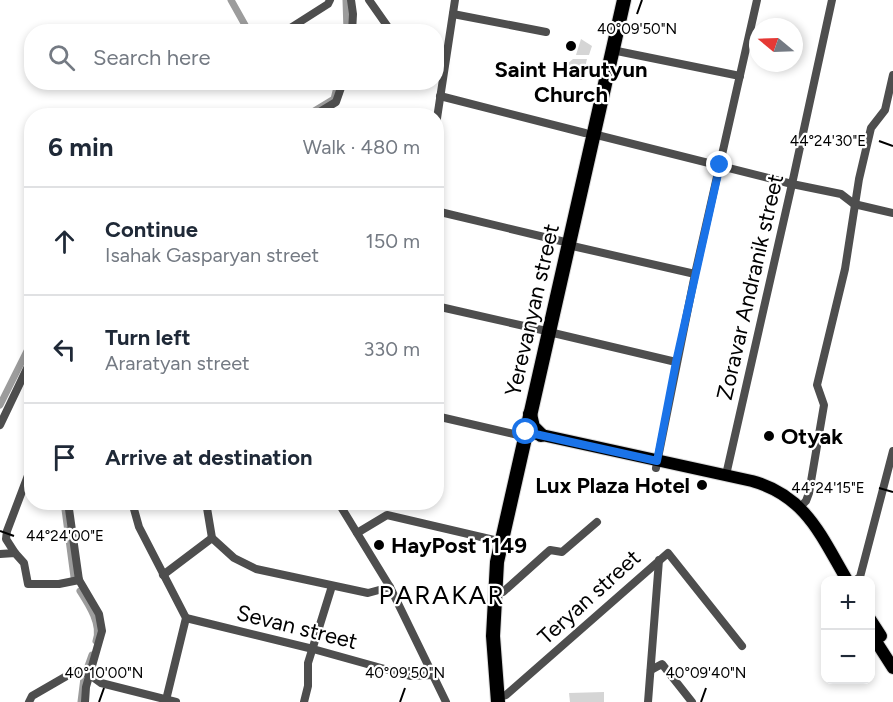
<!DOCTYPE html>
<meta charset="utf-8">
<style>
:root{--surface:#fff;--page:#f2f2f3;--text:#1f2937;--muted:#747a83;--line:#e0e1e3}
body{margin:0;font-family:Figtree,sans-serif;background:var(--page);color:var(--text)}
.controls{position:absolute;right:18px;bottom:18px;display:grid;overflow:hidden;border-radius:12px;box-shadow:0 3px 9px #0003}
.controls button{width:54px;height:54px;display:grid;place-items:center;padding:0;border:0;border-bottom:2px solid var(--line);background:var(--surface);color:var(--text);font:30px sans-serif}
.compass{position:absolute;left:749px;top:18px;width:54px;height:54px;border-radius:50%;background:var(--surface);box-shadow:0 3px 9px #0003;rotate:289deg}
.stop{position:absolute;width:18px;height:18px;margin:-14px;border:4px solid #1a73e8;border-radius:50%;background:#fff}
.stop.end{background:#1a73e8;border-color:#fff;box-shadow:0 2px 6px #0008}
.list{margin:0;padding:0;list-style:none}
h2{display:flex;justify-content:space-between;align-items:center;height:78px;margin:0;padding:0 24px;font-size:26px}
h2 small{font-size:20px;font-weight:400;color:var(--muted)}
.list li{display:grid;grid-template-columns:39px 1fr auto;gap:18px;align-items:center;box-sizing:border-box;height:108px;padding:0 24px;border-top:2px solid var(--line)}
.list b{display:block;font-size:22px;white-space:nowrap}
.list p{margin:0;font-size:20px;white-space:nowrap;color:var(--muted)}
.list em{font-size:20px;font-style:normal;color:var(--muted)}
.icon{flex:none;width:33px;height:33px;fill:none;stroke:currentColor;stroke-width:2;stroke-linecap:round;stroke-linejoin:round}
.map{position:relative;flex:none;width:893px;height:702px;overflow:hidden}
.search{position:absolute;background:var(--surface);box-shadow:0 3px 9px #0003;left:24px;top:24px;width:420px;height:66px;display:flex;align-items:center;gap:15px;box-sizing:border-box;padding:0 21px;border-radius:24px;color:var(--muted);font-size:22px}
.panel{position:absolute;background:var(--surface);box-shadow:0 3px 9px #0003;left:24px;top:108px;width:420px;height:402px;border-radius:24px}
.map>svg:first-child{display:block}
.grass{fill:#d5d5d5}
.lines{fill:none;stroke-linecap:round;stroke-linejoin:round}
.canal{stroke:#9c9c9c;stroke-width:7}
.primary-casing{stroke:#dbdbdb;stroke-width:14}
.highway-casing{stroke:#dbdbdb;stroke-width:16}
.street{stroke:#4e4e4e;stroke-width:8}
.primary{stroke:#000;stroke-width:12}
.highway{stroke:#000;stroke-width:14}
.route{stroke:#1a73e8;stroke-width:8}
.ticks{fill:none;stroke:#000;stroke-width:2}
.poi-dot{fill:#000;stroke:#fff;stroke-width:2}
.labels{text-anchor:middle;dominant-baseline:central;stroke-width:4.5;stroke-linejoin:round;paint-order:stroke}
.poi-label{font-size:22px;font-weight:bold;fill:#000;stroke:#fff;text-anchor:start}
.street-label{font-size:22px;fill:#000;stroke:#fff}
.quarter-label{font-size:26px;letter-spacing:1.5px;fill:#000;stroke:#fff}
.ticks-label{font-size:15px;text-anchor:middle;fill:#000;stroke:#fff;stroke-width:4.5;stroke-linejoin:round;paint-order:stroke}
</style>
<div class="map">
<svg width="893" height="702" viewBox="0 0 893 702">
<rect width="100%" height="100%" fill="#fff"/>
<g class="grass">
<path d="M581 39 592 46 589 55H576Z"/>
<path d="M573 59H587L582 80 570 76 566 65Z"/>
<path d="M604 692V702H570L569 693Z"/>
</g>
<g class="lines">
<g class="canal">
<path d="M231 0 245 25 243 32"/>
<path d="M346 0 347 32"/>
<path d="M306 116 334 99 336 91"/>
<path d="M0 405 32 341"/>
<path d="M64 502 74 577"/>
<path d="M80 591C89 605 102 625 96 641"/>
<path d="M87 669 92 655"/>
<path d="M81 702 84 678"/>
</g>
<g class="primary-casing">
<g id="primary">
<path d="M519 430 752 481C806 496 821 536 847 580"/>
<path d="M870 619 881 636"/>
<path d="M870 632 893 668"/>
</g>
</g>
<g class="highway-casing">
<g id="highway">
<path d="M530 414 533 427 541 435"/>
<path d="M498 702 493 636 497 562 624 0"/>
</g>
</g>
<g class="street">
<path d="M351 0 353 14 352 32"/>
<path d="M369 0 388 27 395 32"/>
<path d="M453 14 546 32"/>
<path d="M284 32 328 4 330 0"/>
<path d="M612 50 740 76"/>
<path d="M440 96 585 133"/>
<path d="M313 116 336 102 343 82"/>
<path d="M436 125 455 0"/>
<path d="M593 134 792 184 841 194 854 204 893 213"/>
<path d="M436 211 561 241"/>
<path d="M568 245 695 274"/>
<path d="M436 306 542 330"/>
<path d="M549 332 676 362"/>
<path d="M436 416 518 435"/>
<path d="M0 425 32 358"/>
<path d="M656 468 695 274 757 0"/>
<path d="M726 475 792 184 832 0"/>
<path d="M68 502 79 580 99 614 102 631 86 687 85 702"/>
<path d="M132 502 139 527 186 618 166 700"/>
<path d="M206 502 212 538 234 558 256 569 368 593 390 587"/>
<path d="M338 502 390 587 446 702"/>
<path d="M248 505 249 502"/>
<path d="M800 507 806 501 809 493 824 405 817 385 845 269 859 179 871 128 885 110 893 75"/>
<path d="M357 533 387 515 494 540"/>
<path d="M15 553 6 539 7 531 32 465"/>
<path d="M0 554 15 553 24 563 28 584H59L79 580"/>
<path d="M163 575 212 538"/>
<path d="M856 580 860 577 893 451"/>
<path d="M494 592H503L550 550 562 552 597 522"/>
<path d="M186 618 313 649 410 676 434 675"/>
<path d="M651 670 662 664 692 702"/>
<path d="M498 697 506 695 668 553 742 646"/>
<path d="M29 702 32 696 77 670 90 675 101 683 176 702"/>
<path d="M304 702 308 686V663L332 586"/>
<path d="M648 702 659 560"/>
</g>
<use href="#primary" class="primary"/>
<use href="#highway" class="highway"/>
</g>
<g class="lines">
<path class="route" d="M526 432 657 461 676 362 720 165"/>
</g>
<path class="ticks" d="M637 14 642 0M879 141 893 146M879 488 893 492M0 531 14 536M99 702 104 688M400 702 405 688M701 702 706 688"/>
<g class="poi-dot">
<circle cx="571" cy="46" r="6"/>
<circle cx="769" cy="436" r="6"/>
<circle cx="702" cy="485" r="6"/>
<circle cx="379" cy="545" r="6"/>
</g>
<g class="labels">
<g class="poi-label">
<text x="571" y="69" text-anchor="middle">Saint Harutyun<tspan x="571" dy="25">Church</tspan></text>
<text x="781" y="436">Otyak</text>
<text x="690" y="485" text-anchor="end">Lux Plaza Hotel</text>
<text x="391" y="545">HayPost 1149</text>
</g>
<g class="street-label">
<text transform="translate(750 287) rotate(-77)">Zoravar Andranik street</text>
<text transform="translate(532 310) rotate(-77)">Yerevanyan street</text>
<text transform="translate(589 597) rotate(-42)">Teryan street</text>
<text transform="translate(297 627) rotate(14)">Sevan street</text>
</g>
<g class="quarter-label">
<text x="442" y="595">PARAKAR</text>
</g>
</g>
<g class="ticks-label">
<text x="637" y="34">40°09'50"N</text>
<text x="828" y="146">44°24'30"E</text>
<text x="828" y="493">44°24'15"E</text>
<text x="65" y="541">44°24'00"E</text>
<text x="104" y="678">40°10'00"N</text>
<text x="405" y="678">40°09'50"N</text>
<text x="706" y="678">40°09'40"N</text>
</g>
</svg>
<div class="controls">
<button>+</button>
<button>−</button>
</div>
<svg class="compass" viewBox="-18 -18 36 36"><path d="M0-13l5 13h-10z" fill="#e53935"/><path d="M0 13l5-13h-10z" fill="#747a83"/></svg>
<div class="stop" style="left:526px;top:432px"></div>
<div class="stop end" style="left:720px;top:165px"></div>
<div class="search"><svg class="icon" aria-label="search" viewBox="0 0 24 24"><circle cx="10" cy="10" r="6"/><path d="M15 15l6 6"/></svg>Search here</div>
<section class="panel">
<h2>6 min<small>Walk · 480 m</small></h2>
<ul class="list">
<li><svg class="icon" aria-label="ahead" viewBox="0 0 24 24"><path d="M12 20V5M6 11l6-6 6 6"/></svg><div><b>Continue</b><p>Isahak Gasparyan street</p></div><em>150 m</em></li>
<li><svg class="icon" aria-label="left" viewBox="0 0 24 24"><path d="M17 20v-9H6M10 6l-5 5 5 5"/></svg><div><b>Turn left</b><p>Araratyan street</p></div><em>330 m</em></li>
<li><svg class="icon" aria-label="arrive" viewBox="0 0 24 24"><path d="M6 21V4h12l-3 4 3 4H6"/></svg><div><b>Arrive at destination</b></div></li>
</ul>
</section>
</div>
